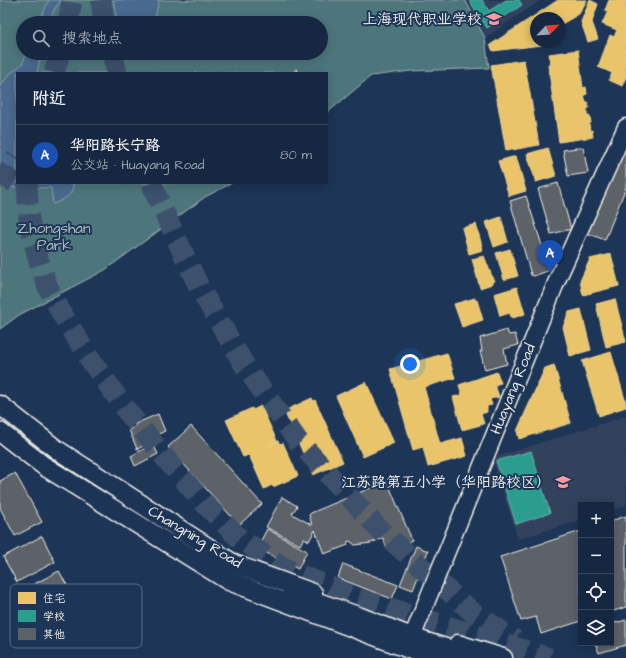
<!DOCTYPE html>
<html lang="zh">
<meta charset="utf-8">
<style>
:root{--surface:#162841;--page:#1f3048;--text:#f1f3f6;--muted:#9ea6b1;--line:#35445a;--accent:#db2777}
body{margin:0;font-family:"Architects Daughter","LXGW WenKai TC",sans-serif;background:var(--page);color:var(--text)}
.controls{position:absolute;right:12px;bottom:12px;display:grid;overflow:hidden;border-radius:0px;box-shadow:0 2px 10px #0003}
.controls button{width:36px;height:36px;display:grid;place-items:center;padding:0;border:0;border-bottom:1px solid var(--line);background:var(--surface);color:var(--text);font:20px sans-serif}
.compass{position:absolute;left:530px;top:12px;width:36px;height:36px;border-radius:50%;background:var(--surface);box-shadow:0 2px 10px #0003;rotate:65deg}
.you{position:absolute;left:410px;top:364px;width:14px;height:14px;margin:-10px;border:3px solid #fff;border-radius:50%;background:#1a73e8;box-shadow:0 0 0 6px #1a73e833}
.badge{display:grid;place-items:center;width:26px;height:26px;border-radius:50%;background:var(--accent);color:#fff;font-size:13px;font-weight:700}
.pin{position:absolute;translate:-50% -33px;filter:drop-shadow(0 1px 2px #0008)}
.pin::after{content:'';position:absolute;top:21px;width:14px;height:12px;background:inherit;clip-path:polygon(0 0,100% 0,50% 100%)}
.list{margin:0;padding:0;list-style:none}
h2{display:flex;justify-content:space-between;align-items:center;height:52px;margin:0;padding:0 16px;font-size:17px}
h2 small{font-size:13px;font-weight:400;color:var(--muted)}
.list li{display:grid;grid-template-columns:26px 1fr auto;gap:12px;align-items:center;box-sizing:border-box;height:60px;padding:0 16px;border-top:1px solid var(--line)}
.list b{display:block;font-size:15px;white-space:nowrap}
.list p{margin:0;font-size:13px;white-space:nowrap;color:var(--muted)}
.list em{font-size:13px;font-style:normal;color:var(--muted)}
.icon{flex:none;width:22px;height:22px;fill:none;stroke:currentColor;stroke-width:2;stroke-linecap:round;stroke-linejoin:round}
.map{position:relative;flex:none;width:626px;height:658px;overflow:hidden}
.search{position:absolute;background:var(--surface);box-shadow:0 2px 10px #0003;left:16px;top:16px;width:312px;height:44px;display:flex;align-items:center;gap:10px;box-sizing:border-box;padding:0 14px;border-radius:22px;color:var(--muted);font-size:15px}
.panel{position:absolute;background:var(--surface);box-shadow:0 2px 10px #0003;left:16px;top:72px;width:312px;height:112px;border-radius:0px}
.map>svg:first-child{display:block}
.built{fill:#30425c}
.green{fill:#4d767b;stroke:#a0b4b2;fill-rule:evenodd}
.water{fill:#496a8f;stroke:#8da0b3}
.homes{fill:#e9c46a;stroke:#ecd290}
.schools{fill:#2a9d8f;stroke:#67b6aa}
.building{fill:#5b6267;stroke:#f4f1e8}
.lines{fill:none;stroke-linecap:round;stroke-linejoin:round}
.highway-tunnel{stroke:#3d516d;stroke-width:21;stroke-dasharray:21 10;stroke-linecap:butt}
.secondary-casing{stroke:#f4f1e8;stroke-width:19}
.primary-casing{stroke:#f4f1e8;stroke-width:21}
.highway-casing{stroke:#f4f1e8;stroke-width:24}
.secondary{stroke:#1d3557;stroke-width:16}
.primary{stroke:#1d3557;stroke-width:18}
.highway{stroke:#1d3557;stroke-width:21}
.labels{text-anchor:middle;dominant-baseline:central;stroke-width:4;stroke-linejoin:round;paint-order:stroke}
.poi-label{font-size:15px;fill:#f4f1e8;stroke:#1d3557;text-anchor:end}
.park-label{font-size:15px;fill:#b1c0bc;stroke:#1d3557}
.street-label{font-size:15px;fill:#f4f1e8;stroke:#1d3557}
.key{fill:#1d3557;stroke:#5e6d82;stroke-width:1}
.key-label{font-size:11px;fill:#f4f1e8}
</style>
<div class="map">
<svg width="626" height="658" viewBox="0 0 626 658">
<rect width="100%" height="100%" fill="#1d3557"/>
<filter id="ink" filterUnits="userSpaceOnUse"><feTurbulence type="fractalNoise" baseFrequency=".025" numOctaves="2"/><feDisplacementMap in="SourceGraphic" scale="8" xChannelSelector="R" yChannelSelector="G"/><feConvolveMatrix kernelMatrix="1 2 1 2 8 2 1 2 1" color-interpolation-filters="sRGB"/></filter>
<g filter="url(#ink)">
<g class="built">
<path d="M465 0H541L485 38Z"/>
<path d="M626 416V506L611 510V505H581V520L518 539 492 458Z"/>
</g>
<path class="green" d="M0 0H465L485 38 489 68 411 71 371 76 327 113V73H17V183H232L205 197 105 270 19 315 0 329ZM23 23H321V53H23Z"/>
<g class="water">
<path d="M49 0H61L54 10 49 23H32L41 17Z"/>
<path d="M113 0H159L154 23H115L117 20Z"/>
<path d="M27 53H45L40 57 37 73H17V183H73C74 196 63 200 53 204L51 188 4 187 0 185V86L11 73 22 64Z"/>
</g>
<g class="homes">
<path d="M558 0H587L579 14 560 25V18H536V42H542V45L493 51 490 45Z"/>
<path d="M590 0 598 4 592 22 598 39 588 42 581 22Z"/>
<path d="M609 0H626V77L622 86 609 80 612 73 598 67 610 35 614 37 617 30 602 24 608 11 605 10Z"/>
<path d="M578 50 583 88 586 87 587 94 584 95 586 102H588L589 108 587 109V116H590L591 123 589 124 590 131 592 130 593 137 559 142 548 65H551L549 54Z"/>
<path d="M524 60 539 145 506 151 491 65Z"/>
<path d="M548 148 556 176 536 182 527 154Z"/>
<path d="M516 156 526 191 509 196 498 161Z"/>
<path d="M501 217 508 242 494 247 486 222Z"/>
<path d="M476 224 483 250 469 254 462 228Z"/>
<path d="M510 249 518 276 504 280 496 253Z"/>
<path d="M611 254 619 286 583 295 580 281 590 259Z"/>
<path d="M484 256 494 281 492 282V284L480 288 472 259Z"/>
<path d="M517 287 525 314 513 318 511 317 510 313 500 316 494 294Z"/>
<path d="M475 298V301L477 300 483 320 462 327 454 304Z"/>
<path d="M615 299 626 342 606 347 596 304Z"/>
<path d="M581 309 591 350 570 356 563 327 569 312Z"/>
<path d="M611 352 626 403V407L599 416 582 361Z"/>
<path d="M447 353 455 378 424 387 440 444 462 438 467 456 428 467 423 447 413 450 390 369Z"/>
<path d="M554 365 571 423 519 439 517 431 545 368Z"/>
<path d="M497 372 501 383 494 385H495L499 397 490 399 492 405 487 406V412L481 414 484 424 462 430 453 397 462 395 459 385Z"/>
<path d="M366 382 394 443 363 457 336 396Z"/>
<path d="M312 398 313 401 315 400 343 462 313 475 284 411Z"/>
<path d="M261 406 277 441 269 446 278 441 280 444 283 443 298 476 273 487 272 485 264 489 249 455 243 457 226 420 252 408 253 410Z"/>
</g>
<g class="schools">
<path d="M469 0H482L489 11 506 0H519L522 5 487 28Z"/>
<path d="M531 451 550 513 516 524 496 461Z"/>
</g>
<g class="building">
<path d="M296 69 300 73H292Z"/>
<path d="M624 141 626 142V187L605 240 587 233Z"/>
<path d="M583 147 588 173 568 176 563 150Z"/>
<path d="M558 183 571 229 551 234 538 189Z"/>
<path d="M526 196 550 270 534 276 531 275 510 201Z"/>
<path d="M507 330 509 335 515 334 518 345 504 349 507 364 485 370 480 351H482L480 338Z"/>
<path d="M158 414 165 431 154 436 156 440 137 449 129 430 136 426 135 424Z"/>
<path d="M191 426 262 504 239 525 168 447Z"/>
<path d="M153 444 158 454 135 466 131 456Z"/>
<path d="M15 473 42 522 15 536 0 508V481Z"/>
<path d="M387 481 412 540 390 550 389 548 387 549 383 538 371 543 355 545 350 541 347 542 348 545 324 554 315 530 309 541 304 538 300 545 266 527 282 497 297 506 292 514 312 525 309 515 311 513Z"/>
<path d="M626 516V607L611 612V521Z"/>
<path d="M267 529 307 551 298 569 257 548Z"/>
<path d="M581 531V621L541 634 536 617 521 621 500 557Z"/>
<path d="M42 536 55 562 17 582 3 557Z"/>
<path d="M416 546 428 551 413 590 400 585Z"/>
<path d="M343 564 398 585 392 599 338 578Z"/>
<path d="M59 571 73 596 34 616 21 591Z"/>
<path d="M626 620V645L599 653 595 643H611V624Z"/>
</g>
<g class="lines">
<g class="highway-tunnel">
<path d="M101 0 104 23"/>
<path d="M68 23 72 0"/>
<path d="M112 53 117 73"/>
<path d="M54 73 60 53"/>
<path d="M27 183 29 220 38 258 47 285 62 314 91 361 127 411 172 466 207 506 239 538 286 569 357 598 550 658"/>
<path d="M152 183 156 195 200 289 245 366 298 441 380 530 471 611 515 640"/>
<path d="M0 186 17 157"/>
<path d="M0 411C23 446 62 468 97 489 119 502 141 515 163 528"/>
</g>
<g class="secondary-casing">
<path id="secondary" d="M421 650 415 630 558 278 626 127"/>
</g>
<g class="primary-casing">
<g id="primary">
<path d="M0 405 56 449 234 564 313 593"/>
<path d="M0 432 44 466 229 581 433 658"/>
<path d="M458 644 503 658"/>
</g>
</g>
<g class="highway-casing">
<path id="highway" d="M293 595 359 618 418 641 473 658"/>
</g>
<use href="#secondary" class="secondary"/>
<use href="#primary" class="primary"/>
<use href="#highway" class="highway"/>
</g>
</g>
<defs>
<g id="school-bare" transform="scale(1.2)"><path d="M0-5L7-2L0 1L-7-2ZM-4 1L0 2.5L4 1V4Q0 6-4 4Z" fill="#ff9aa2" stroke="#1d3557" stroke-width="2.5" paint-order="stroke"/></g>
</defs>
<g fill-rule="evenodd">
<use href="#school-bare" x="494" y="19"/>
<use href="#school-bare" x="563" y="482"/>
</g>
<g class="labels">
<g class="poi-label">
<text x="482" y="19">上海现代职业学校</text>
<text x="551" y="482">江苏路第五小学（华阳路校区）</text>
</g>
<g class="park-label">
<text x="54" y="228">Zhongshan<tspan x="54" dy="17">Park</tspan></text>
</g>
<g class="street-label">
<text transform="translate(513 389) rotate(-68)">Huayang Road</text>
<text transform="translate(195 537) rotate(31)">Changning Road</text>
</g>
</g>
<rect x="10" y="584" width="132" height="64" rx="6" class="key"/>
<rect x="18" y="592" width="18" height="12" fill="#e9c46a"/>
<rect x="18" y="610" width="18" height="12" fill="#2a9d8f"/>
<rect x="18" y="628" width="18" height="12" fill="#5b6267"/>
<g class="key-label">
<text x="43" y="602">住宅</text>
<text x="43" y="620">学校</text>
<text x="43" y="638">其他</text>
</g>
</svg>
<div class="controls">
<button>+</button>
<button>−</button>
<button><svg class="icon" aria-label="locate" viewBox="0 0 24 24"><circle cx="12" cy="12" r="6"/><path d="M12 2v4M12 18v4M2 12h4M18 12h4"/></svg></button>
<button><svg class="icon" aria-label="layers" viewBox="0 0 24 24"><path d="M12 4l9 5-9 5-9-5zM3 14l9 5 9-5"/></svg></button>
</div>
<svg class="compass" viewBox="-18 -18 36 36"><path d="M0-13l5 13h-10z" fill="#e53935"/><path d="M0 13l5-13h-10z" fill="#9ea6b1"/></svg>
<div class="you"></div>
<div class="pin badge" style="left:550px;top:273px;background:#1a4fb4">A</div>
<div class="search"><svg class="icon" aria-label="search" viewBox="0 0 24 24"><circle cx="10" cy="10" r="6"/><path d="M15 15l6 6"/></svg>搜索地点</div>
<section class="panel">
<h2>附近<small></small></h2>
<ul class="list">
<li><span class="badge" style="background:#1a4fb4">A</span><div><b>华阳路长宁路</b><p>公交站 · Huayang Road</p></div><em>80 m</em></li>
</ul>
</section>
</div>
